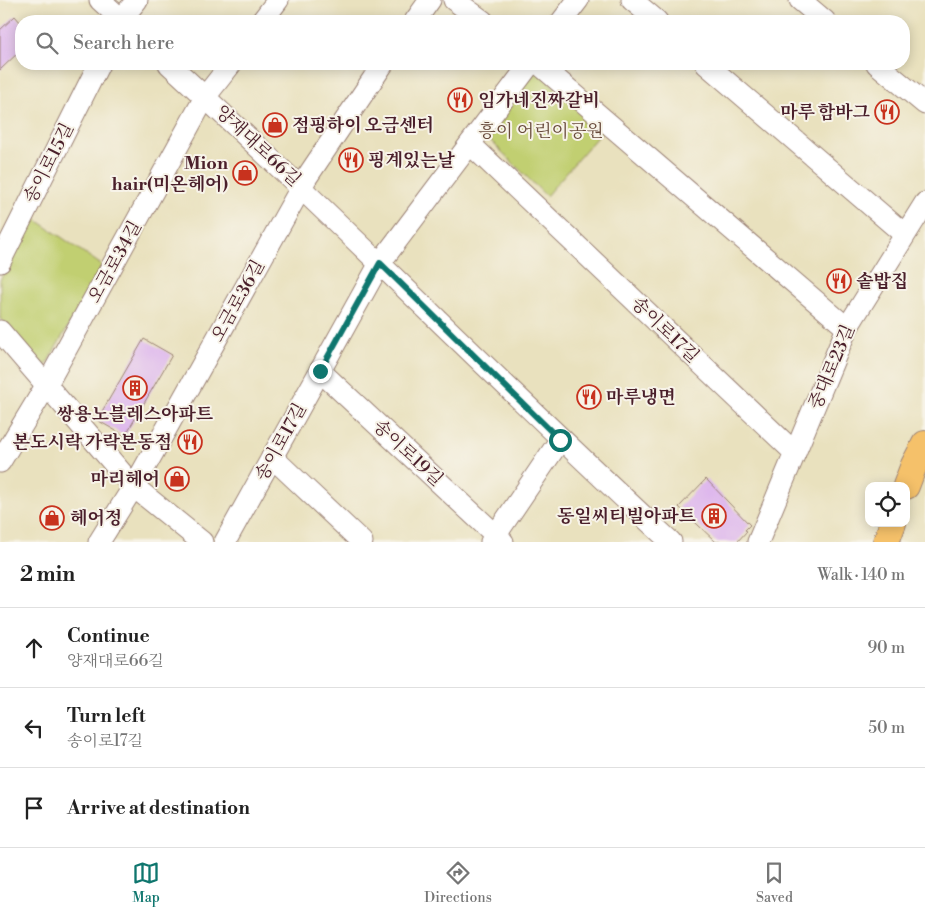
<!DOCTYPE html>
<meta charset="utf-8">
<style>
:root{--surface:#fff;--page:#f2f2f2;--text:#222;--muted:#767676;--line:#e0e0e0;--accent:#0f766e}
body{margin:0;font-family:"Libre Bodoni","Noto Serif KR",serif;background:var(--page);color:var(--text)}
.controls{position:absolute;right:15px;bottom:15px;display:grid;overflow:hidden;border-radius:10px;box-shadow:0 2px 12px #0003}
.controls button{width:45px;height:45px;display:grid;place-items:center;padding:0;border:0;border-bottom:1px solid var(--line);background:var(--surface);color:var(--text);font:25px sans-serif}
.stop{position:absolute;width:15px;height:15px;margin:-11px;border:4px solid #0f766e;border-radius:50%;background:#fff}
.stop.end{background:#0f766e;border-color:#fff;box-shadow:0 1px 5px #0008}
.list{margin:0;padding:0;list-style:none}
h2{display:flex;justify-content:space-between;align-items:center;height:65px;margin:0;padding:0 20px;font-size:21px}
h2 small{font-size:16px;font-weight:400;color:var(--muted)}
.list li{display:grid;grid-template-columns:32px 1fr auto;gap:15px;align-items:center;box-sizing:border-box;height:80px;padding:0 20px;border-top:1px solid var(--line)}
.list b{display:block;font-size:19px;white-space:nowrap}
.list p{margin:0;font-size:16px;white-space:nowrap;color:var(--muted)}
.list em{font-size:16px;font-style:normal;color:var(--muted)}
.icon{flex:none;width:28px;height:28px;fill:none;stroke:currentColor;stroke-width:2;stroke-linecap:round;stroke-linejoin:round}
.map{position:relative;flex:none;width:925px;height:542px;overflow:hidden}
.search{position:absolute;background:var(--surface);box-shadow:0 2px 12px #0003;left:15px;right:15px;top:15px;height:55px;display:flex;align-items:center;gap:12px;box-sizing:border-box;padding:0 18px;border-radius:20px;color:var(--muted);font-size:19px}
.sheet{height:305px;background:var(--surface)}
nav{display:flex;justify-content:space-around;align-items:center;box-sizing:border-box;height:70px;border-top:1px solid var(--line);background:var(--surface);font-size:14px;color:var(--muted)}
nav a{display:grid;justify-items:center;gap:2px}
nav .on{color:var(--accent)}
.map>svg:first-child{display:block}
.green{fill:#c1cf71;stroke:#86774e}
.building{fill:#dcb2ed}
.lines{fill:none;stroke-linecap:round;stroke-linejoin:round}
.minor-casing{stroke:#9a8074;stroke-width:23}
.major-casing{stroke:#9a8074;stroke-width:28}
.minor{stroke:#fff;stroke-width:21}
.major{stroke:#f5c16b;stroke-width:26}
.route{stroke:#0f766e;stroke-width:6}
.labels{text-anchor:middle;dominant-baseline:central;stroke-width:4;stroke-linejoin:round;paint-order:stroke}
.poi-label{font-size:18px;font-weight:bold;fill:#4a1f2b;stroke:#f7f3e8;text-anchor:start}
.park-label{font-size:18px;fill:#684b3c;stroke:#f7f3e8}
.street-label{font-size:18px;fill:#4a1f2b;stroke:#f7f3e8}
</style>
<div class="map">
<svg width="925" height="542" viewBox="0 0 925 542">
<rect width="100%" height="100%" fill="#f7f3e8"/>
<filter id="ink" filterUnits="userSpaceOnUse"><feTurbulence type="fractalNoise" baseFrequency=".02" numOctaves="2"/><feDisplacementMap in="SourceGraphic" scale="10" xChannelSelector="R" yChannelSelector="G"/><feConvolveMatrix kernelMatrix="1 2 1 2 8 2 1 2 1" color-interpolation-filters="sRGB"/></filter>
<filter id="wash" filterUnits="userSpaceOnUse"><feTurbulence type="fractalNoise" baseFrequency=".0096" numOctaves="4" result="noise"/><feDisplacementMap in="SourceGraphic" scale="20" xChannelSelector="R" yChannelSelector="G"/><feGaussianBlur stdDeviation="1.12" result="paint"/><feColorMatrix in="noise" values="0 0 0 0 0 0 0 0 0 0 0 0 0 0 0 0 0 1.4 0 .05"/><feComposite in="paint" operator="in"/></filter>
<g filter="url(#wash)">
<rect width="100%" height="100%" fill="#e9e1be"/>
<g class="green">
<path d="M535 69 603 130 546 196 485 135Z"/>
<path d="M31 216 103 266 43 370 0 318V280Z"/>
</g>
<g id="blocks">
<g class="building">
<path d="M15 16 21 23V50L0 70V30Z"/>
<path d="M144 339 172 355 125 436 97 420Z"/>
<path d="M706 479 750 525 745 530 747 531 737 542H716L679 507Z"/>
</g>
</g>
</g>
<g filter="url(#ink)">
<use href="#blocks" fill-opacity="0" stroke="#9a8074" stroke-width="1"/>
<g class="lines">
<g class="minor-casing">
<g id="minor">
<path d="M100 0 123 21"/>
<path d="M454 0 483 21"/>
<path d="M632 0 657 21"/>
<path d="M800 0 825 21"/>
<path d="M120 21 137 0"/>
<path d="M262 21 278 0"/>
<path d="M415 21 430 0"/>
<path d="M562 21 578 0"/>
<path d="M169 64C339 220 501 385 671 542"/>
<path d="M539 64 847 328"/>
<path d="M706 64 904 234"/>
<path d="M877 64 925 104"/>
<path d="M470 144 795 453"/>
<path d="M0 262 99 64"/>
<path d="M0 331 133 486 202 542"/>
<path d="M320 371 503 542"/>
<path d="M272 457 362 542"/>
<path d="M0 462 46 386 205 97 231 64"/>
<path d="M99 542 140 476 307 177 383 64"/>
<path d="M225 542 380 263 530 64"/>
<path d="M491 542 560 440"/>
<path d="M758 542 847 328 925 203"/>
</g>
</g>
<g class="major-casing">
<g id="major">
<path d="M906 486 914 465 925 444"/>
<path d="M886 542 893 523"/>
</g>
</g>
<use href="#minor" class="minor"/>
<use href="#major" class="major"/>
</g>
</g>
<g class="lines" filter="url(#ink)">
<path class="route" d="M320 371 380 263 560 440"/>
</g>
<defs>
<g id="restaurant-ring" transform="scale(1.25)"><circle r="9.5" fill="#f7f3e8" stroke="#c8321e" stroke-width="1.5"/><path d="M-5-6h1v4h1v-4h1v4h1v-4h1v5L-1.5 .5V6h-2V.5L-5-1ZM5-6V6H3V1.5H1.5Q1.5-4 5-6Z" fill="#c8321e"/></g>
<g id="shop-ring" transform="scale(1.25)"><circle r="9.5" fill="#f7f3e8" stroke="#c8321e" stroke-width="1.5"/><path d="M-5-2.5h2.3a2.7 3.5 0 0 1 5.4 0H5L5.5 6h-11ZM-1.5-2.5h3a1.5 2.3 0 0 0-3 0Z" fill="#c8321e"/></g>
<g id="building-ring" transform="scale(1.25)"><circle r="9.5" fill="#f7f3e8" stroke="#c8321e" stroke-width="1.5"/><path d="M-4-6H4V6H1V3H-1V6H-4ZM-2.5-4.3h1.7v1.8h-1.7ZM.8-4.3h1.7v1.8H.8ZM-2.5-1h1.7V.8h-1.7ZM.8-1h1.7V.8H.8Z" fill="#c8321e"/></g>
</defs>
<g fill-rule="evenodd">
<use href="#restaurant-ring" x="460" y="100"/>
<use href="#restaurant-ring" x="887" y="112"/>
<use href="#shop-ring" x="275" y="125"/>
<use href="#restaurant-ring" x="351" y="160"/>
<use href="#shop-ring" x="245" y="173"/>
<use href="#restaurant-ring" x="839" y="281"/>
<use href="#building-ring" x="135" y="388"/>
<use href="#restaurant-ring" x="589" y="397"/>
<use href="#restaurant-ring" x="190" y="442"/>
<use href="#shop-ring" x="177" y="479"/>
<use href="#building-ring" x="714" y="516"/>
<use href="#shop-ring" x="52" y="518"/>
</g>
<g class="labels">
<g class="poi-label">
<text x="478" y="100">임가네진짜갈비</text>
<text x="870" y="112" text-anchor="end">마루 함바그</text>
<text x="292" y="125">점핑하이 오금센터</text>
<text x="368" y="160">핑계있는날</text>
<text x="228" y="163" text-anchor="end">Mion<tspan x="228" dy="21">hair(미온헤어)</tspan></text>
<text x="856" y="281">솥밥집</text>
<text x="606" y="397">마루냉면</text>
<text x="135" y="414" text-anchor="middle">쌍용노블레스아파트</text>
<text x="172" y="442" text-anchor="end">본도시락 가락본동점</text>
<text x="160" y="479" text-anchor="end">마리헤어</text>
<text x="696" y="516" text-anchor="end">동일씨티빌아파트</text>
<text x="70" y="518">헤어정</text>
</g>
<g class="park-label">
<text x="541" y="131">흥이 어린이공원</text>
</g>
<g class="street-label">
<text transform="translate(258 146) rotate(43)">양재대로66길</text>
<text transform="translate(49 163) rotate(-63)">송이로15길</text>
<text transform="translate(115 262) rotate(-61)">오금로34길</text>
<text transform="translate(238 301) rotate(-61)">오금로36길</text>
<text transform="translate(665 330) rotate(44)">송이로17길</text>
<text transform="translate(832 367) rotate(-67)">중대로23길</text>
<text transform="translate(281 442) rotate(-61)">송이로17길</text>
<text transform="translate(408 453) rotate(43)">송이로19길</text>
</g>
</g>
</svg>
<div class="controls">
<button><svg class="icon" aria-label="locate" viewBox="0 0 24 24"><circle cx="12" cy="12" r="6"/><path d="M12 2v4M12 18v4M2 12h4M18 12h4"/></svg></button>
</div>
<div class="stop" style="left:560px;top:440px"></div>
<div class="stop end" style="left:320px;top:371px"></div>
<div class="search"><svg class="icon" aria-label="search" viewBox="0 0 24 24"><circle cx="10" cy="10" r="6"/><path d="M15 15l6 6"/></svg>Search here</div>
</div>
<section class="sheet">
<h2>2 min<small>Walk · 140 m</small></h2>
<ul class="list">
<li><svg class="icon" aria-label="ahead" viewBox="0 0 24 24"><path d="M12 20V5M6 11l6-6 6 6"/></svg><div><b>Continue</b><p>양재대로66길</p></div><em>90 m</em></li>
<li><svg class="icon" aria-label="left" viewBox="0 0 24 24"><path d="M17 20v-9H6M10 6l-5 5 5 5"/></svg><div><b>Turn left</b><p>송이로17길</p></div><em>50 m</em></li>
<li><svg class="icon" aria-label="arrive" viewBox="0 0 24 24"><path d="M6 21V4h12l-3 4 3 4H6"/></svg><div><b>Arrive at destination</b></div></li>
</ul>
</section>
<nav>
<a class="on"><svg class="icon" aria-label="map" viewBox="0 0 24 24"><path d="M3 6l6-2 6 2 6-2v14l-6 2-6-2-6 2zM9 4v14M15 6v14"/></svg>Map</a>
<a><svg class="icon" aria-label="directions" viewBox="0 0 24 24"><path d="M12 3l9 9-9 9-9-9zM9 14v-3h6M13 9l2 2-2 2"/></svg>Directions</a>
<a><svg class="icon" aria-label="saved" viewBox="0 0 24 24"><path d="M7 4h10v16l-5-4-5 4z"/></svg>Saved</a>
</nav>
